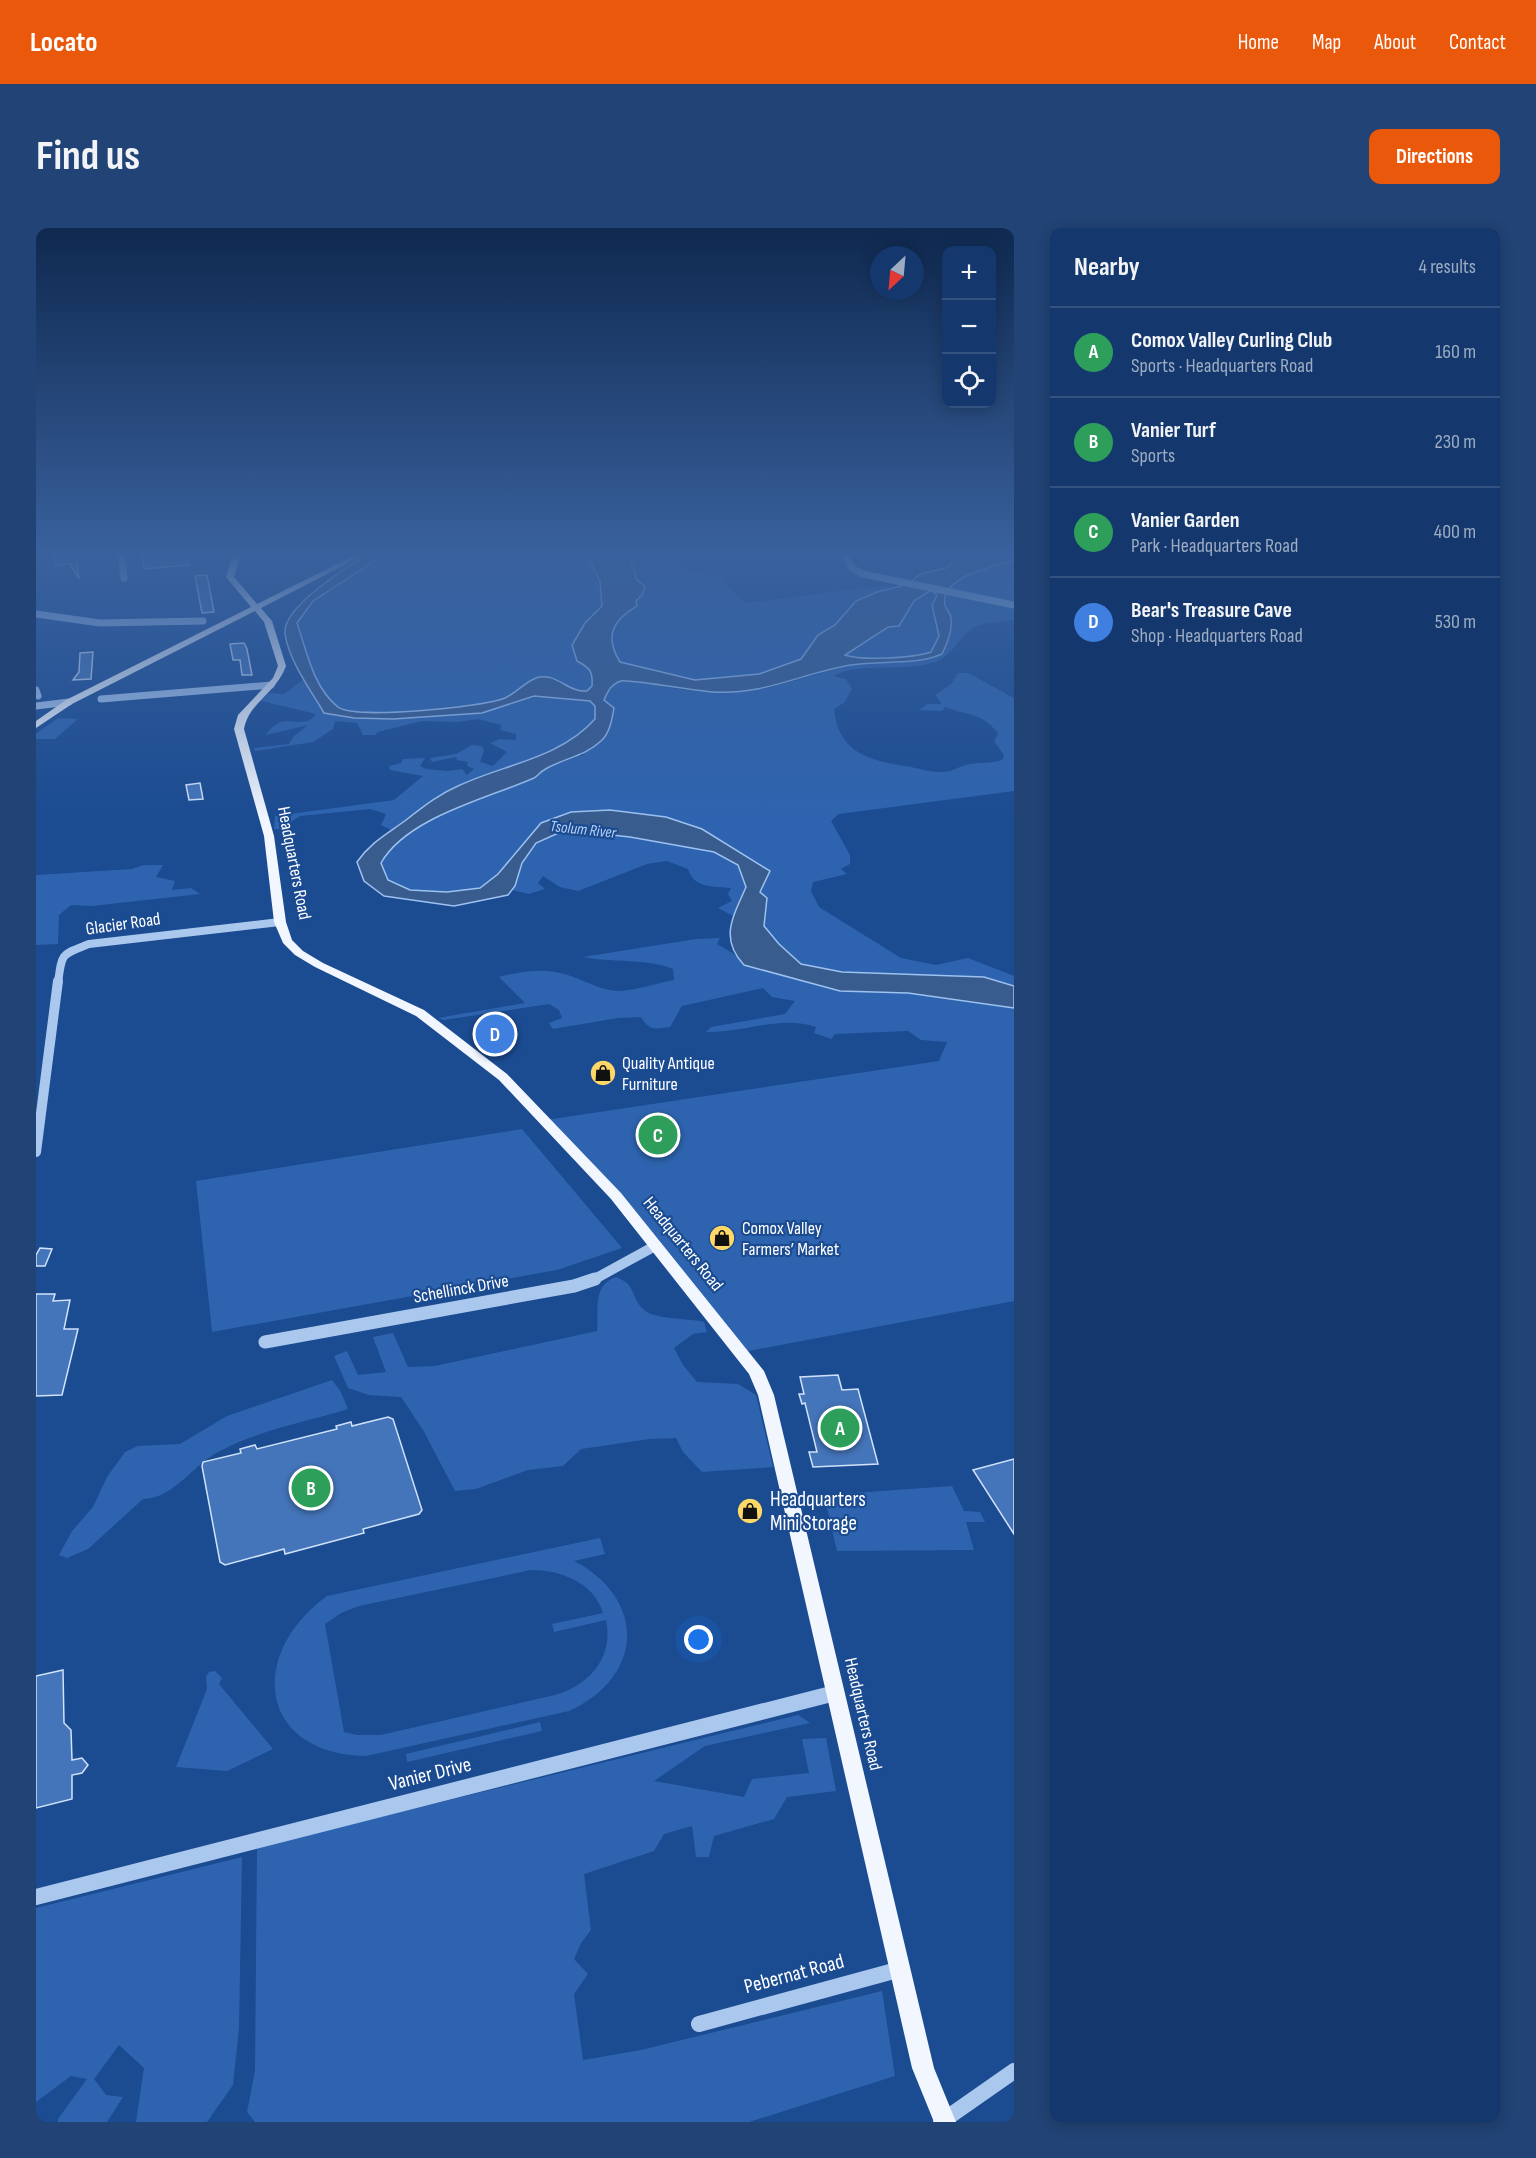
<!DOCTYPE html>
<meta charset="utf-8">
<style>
:root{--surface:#14386d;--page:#214375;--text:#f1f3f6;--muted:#9dacc2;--line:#335280;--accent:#ea580c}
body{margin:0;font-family:"Sofia Sans Condensed",sans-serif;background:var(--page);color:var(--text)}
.controls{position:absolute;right:18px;top:18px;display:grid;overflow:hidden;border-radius:12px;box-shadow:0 3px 15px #0003}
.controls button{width:54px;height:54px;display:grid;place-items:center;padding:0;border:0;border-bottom:2px solid var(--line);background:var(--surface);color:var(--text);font:30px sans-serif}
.compass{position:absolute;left:834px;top:18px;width:54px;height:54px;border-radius:50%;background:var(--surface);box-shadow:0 3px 15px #0003;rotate:206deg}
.you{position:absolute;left:663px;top:1412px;width:21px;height:21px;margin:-15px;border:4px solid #fff;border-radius:50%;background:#1a73e8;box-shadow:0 0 0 9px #1a73e833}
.badge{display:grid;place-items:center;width:39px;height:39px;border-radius:50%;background:var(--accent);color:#fff;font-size:20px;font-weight:700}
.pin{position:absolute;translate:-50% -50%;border:3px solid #fff;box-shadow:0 2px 6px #0006}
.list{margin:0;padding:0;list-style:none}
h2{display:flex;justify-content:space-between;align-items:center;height:78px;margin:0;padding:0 24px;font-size:26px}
h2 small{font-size:20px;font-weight:400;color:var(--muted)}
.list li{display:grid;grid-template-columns:39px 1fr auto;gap:18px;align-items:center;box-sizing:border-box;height:90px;padding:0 24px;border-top:2px solid var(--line)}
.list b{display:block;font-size:22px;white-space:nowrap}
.list p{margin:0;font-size:20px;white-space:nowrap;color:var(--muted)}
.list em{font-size:20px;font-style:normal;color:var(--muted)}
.icon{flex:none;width:33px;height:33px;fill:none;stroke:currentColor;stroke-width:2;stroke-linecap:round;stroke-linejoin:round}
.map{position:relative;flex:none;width:978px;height:1894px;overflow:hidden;border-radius:12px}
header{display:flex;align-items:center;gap:36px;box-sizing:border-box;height:84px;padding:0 30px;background:var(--accent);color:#fff}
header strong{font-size:28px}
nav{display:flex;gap:33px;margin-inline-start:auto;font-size:21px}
.intro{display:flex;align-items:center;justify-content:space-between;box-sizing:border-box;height:144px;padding:0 36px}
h1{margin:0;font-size:42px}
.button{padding:15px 27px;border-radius:12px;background:var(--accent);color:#fff;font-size:21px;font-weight:700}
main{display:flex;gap:36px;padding:0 36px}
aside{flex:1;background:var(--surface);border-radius:12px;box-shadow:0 3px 15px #0003}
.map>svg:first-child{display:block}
.green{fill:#2e64af;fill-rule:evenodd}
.water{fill:#395c8f;stroke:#9dc1f0;stroke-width:1.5;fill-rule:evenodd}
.building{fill:#4474b9;stroke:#d0e2fa;stroke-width:1.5}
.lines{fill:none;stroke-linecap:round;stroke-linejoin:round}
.minor-far4{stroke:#aac7ee;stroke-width:7}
.minor-far3{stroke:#aac7ee;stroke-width:8}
.minor-far2{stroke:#aac7ee;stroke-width:10}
.minor-far1{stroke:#aac7ee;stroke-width:13}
.minor{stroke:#aac7ee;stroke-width:16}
.major{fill:#f1f6ff;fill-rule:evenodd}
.labels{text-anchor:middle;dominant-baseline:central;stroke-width:4.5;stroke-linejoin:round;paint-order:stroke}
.far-water-label{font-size:16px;font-style:italic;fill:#b6d1f5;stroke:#1b4b91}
.street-label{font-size:18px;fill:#fff;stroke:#1b4b91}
.poi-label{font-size:18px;fill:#fff;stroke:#1b4b91;text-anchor:start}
.near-poi-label{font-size:21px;fill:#fff;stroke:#1b4b91;text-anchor:start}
.near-street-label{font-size:21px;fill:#fff;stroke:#1b4b91}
</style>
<header>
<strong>Locato</strong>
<nav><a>Home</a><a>Map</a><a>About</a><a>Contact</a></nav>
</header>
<div class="intro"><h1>Find us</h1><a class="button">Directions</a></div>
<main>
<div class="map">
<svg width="978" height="1894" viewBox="0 0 978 1894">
<rect width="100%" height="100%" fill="#1b4b91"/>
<g class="green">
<path d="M349 326H550L564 353 566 378 549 395 541 433C554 440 557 443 556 458L551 463C532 465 519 443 500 450 489 454 480 465 469 470 448 479 318 492 302 479 277 459 271 424 261 395L277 373Z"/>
<path d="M592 326H627L650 344 688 348V355L711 375 851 357 857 360 841 364 799 397 782 407 765 431 723 446 659 452 584 434C569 409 577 392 601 378L600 373 606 367Z"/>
<path d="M978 332V376L914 361 929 348Z"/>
<path d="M895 362 902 367 896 377 903 408 895 424C877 430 826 433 809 427L852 399 863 398 878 373Z"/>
<path d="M913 365 978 380V392C967 394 946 394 937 400 922 410 916 428 899 434 866 445 828 433 797 448L810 451 816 461 809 474 798 481C802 527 837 533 875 539 885 541 897 545 907 544 917 544 925 537 934 536 945 534 954 536 966 532L968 527 958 513 962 506C949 485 929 487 909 479L906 483 883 482 891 476H906L899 467 915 456 922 445H932L978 470V563L803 586 795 593 814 627V636L805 641 811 646 777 654 775 663 783 679 865 730 900 737 932 730 978 748V758L948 749 806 744 765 736 743 716 728 698 731 670 723 664 733 643 647 594 535 584 445 660 411 664 374 662 351 652 345 635C370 591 452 569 497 550 502 548 504 545 508 542 519 535 535 531 547 527L573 459 587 452 656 463H708L732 460 814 437 896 430C907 419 921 404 914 387 911 379 909 376 909 368Z"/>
<path d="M268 451 288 485 318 490 357 491 446 485 498 468 554 473 559 478V491C525 528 474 536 428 555 403 565 378 587 355 602L345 597 350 586 334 581 264 588 256 593 252 601H238L239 588 358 572 387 548 354 542 353 538 365 535 367 531 389 530 384 538 390 541 411 543 426 541 431 547 438 541 431 538 432 534 421 532 420 529 396 534 394 530 420 526 436 517 446 518 448 523 444 534 457 538 471 524 454 515 464 511 480 512V506L464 502 465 497 442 491 422 494 386 493 342 504 339 507H327L321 495 299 493 297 501 277 514 219 523 218 520 253 516 258 508 272 497 230 507C248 479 266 506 280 486L225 473 233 465 248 466Z"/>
<path d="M22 490 42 491 19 511H0V506Z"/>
<path d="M529 601C564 605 680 613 702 637 706 642 708 653 710 659L697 688 682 680 696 673 692 666 695 660C678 658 658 661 652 641L631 633 611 636 542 663 524 659 507 648 502 655 509 661 493 666 476 662 486 635 500 615Z"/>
<path d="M108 637H127L120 649 139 653 136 662 155 660 164 666 56 678 35 677 23 687 22 716 0 717V647L96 641Z"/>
<path d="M684 710 681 716 698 726 708 737 804 763 872 765 978 780V1073L707 1124 510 892 903 833 911 814 885 812 872 803 799 806 795 811 778 805 780 799C744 787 707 805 670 804L675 799 749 786 759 773 736 769 727 760 646 778 634 799C619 801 613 803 605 789L582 790 517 801 513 795 526 790 523 782 513 776 408 792 402 790 489 775 463 749C490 742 514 739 540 750 554 755 567 763 584 763 602 762 621 755 638 752L637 741C609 730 578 735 547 729L660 711Z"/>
<path d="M486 901 586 1020 521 1042 176 1104 160 953Z"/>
<path d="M580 1049C601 1057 594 1068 607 1081 617 1092 653 1090 668 1094L671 1104 657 1106 638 1120 647 1137 661 1154 702 1156 720 1167 737 1239 666 1244 647 1224 640 1210 614 1211 545 1221 527 1238 492 1242 440 1261 419 1263 387 1202 365 1169 333 1167 312 1160 298 1128 311 1123 322 1147 350 1144 337 1109 357 1105 372 1139 399 1138 561 1103C563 1083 556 1057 580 1049Z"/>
<path d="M296 1152 305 1164 312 1181C270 1194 223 1202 184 1223 156 1237 139 1270 107 1271L52 1321 31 1330 23 1327 36 1303 57 1279 71 1249 89 1224 102 1218 144 1216 191 1188Z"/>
<path d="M916 1258 928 1283 944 1284 949 1294H930L938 1322 801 1323 788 1267Z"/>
<path d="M564 1310 569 1326 538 1333C611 1371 608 1449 533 1483L330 1528C222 1526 211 1426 291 1368ZM495 1342C524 1342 558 1354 567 1385L516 1396 518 1404 570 1392C578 1430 553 1457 519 1467L345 1507H321L308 1504 289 1396 305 1385 323 1378Z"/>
<path d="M179 1443 186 1450 183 1456 237 1521 191 1543 140 1539 171 1461 170 1449 173 1444Z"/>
<path d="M762 1487 774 1495 669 1518 618 1553 708 1569 716 1551 773 1545 766 1511 790 1510 800 1563 751 1569 738 1591 678 1608 673 1629H660L656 1598 628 1606 618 1623 548 1646 555 1702 545 1715 538 1731 552 1746 538 1766 547 1832 605 1822 846 1763 859 1848 713 1894H219L211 1884 219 1843 221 1619Z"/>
<path d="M504 1494 506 1503 371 1534 370 1526Z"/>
<path d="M206 1629 203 1800 197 1857 171 1894H100L108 1840 83 1817 58 1851 70 1867 87 1869 71 1894H22V1891L51 1851 35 1848 0 1874V1680Z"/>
</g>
<path class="water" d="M333 326H349L277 373 261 395C271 424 277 459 302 479 318 492 448 479 469 470 480 465 489 454 500 450 519 443 532 465 551 463L556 458C557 443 554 440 541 433L536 417 549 395 566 378 564 353 550 326H592L601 352 609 359 606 367 600 373 601 378C577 392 568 408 584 434L659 452 723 446 765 431 782 407 799 397 820 373 841 364 873 356 884 346 910 340 926 326H978V332C959 338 903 349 909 377 910 382 915 385 915 390 917 402 911 416 906 426 878 438 845 432 815 437 765 445 731 467 676 464 661 463 591 451 585 453 575 456 572 463 568 472L578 480C576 491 574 505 565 513 548 529 527 530 508 542 504 544 502 548 498 550 453 570 371 589 345 635L352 652 374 662 411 664 444 660 462 646 505 595 535 584 574 582 630 589 666 601 734 643 724 664 731 670 728 698 743 716 765 736 806 744 948 749 978 758V780L872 765 804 763 708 737C683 710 697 689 710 659L702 637 678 624 594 609 529 602 500 615 486 635 479 658 472 667 418 678 348 668 328 653 321 634C335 614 351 606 370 592 388 578 403 566 424 557 470 536 524 530 559 491V478L554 473 498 468 446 485 357 491 318 490 288 485C274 461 253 433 249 406 245 380 312 338 333 326ZM895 362 901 367 896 377 903 408 895 424C877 430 826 433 809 427L852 399 863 398 878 373Z"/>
<g class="building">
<path d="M18 326H40L43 351 34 336 19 337Z"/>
<path d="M106 326H150L152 337 108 341Z"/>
<path d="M171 347 178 384 166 385 159 348Z"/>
<path d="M208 415 211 421 216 447H206L204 432H197L194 416Z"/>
<path d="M57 424 55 451 37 452 43 444 44 425Z"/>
<path d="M164 555 167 571 153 572 150 557Z"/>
<path d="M469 796 476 812 449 816 442 800Z"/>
<path d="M4 1020 16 1021 9 1038H0V1027Z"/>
<path d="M0 1066H19L17 1073 34 1072 28 1101H42L26 1167 0 1168Z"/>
<path d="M802 1147 806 1162 822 1161 842 1236 777 1239 773 1224H781L769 1175 766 1176 763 1166H768L764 1149Z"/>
<path d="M352 1189 357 1191 386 1282 383 1286 327 1301 328 1305 249 1326 248 1321 189 1337 184 1334 166 1238 167 1234 205 1225 204 1221 219 1217 221 1221 301 1201 300 1198 315 1194 316 1198Z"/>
<path d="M978 1231V1306L937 1242Z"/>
<path d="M27 1442 28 1495 35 1502 36 1532 46 1530 52 1537 46 1545 36 1547V1571L0 1580V1448Z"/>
</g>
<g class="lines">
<g class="minor-far4">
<path d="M85 326 88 350"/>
<path d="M809 326 816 340 827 346 978 377"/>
<path d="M0 386 64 395 167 393"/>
<path d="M0 462 2 468"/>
<path d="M65 471 235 457"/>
<path d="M0 478 33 474"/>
</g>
<path class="minor-far3" d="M22 755C26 724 25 727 53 716L244 694"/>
<g class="minor-far2">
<path d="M0 924 22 753"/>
<path d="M555 1053 619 1018"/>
</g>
<path class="minor-far1" d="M229 1114 538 1058 559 1051"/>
<g class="minor">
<path d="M0 1669 799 1465"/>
<path d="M663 1796 865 1741"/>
<path d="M905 1894 978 1843"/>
</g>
<path class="major" d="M197 326H205L198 349 221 376 321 326H330L225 380 236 393 250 438C240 466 213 474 208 501L238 608 250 694 256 712 267 723 287 735 388 782 471 846 585 965 728 1143 738 1167 898 1840 920 1894H898L876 1840 722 1167 713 1146 575 971 463 852 380 788 279 739 259 727 247 715 238 694 228 608 198 501 202 487 237 450 242 438 228 394 219 383 36 476 0 500V493L30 472 215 379 190 349Z"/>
</g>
<linearGradient id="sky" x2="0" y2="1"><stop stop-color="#0f2950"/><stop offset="0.55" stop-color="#39619d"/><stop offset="1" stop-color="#39619d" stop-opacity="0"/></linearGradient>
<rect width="978" height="591" fill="url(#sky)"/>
<defs>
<g id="shop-disc" transform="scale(1.35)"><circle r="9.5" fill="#ffd867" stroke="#1b4b91"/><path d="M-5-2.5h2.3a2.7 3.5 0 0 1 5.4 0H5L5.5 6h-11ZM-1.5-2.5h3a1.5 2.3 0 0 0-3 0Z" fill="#111"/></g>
</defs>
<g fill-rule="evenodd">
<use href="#shop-disc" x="567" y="845"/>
<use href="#shop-disc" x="686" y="1010"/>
<use href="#shop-disc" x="714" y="1283"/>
</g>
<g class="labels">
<g class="far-water-label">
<text transform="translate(547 602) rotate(6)">Tsolum River</text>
</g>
<g class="street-label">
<text transform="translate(258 635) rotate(79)">Headquarters Road</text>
<text transform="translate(87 696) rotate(-8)">Glacier Road</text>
<text transform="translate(647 1016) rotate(51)">Headquarters Road</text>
<text transform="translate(425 1061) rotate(-10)">Schellinck Drive</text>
<text transform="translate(827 1486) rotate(77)">Headquarters Road</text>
</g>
<g class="poi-label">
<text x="586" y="835">Quality Antique<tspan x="586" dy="21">Furniture</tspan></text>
<text x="706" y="1000">Comox Valley<tspan x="706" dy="21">Farmers’ Market</tspan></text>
</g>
<g class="near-poi-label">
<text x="734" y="1271">Headquarters<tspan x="734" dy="24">Mini Storage</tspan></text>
</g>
<g class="near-street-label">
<text transform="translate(394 1546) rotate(-14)">Vanier Drive</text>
<text transform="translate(758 1746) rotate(-15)">Pebernat Road</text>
</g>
</g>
</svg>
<div class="controls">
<button>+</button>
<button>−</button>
<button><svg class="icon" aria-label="locate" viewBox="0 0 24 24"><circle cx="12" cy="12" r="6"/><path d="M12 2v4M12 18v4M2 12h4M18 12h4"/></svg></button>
</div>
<svg class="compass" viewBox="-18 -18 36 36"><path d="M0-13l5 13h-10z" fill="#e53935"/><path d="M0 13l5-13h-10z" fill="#9dacc2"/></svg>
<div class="you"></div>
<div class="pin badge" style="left:804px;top:1200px;background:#2e9e5b">A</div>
<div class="pin badge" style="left:275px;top:1260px;background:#2e9e5b">B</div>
<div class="pin badge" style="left:622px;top:907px;background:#2e9e5b">C</div>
<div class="pin badge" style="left:459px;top:806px;background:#3f7fe0">D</div>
</div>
<aside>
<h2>Nearby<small>4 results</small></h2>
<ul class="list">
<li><span class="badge" style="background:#2e9e5b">A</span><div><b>Comox Valley Curling Club</b><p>Sports · Headquarters Road</p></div><em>160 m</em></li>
<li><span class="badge" style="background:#2e9e5b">B</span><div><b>Vanier Turf</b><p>Sports</p></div><em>230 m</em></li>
<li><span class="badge" style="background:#2e9e5b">C</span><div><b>Vanier Garden</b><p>Park · Headquarters Road</p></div><em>400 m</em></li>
<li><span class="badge" style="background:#3f7fe0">D</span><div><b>Bear's Treasure Cave</b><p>Shop · Headquarters Road</p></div><em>530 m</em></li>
</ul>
</aside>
</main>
